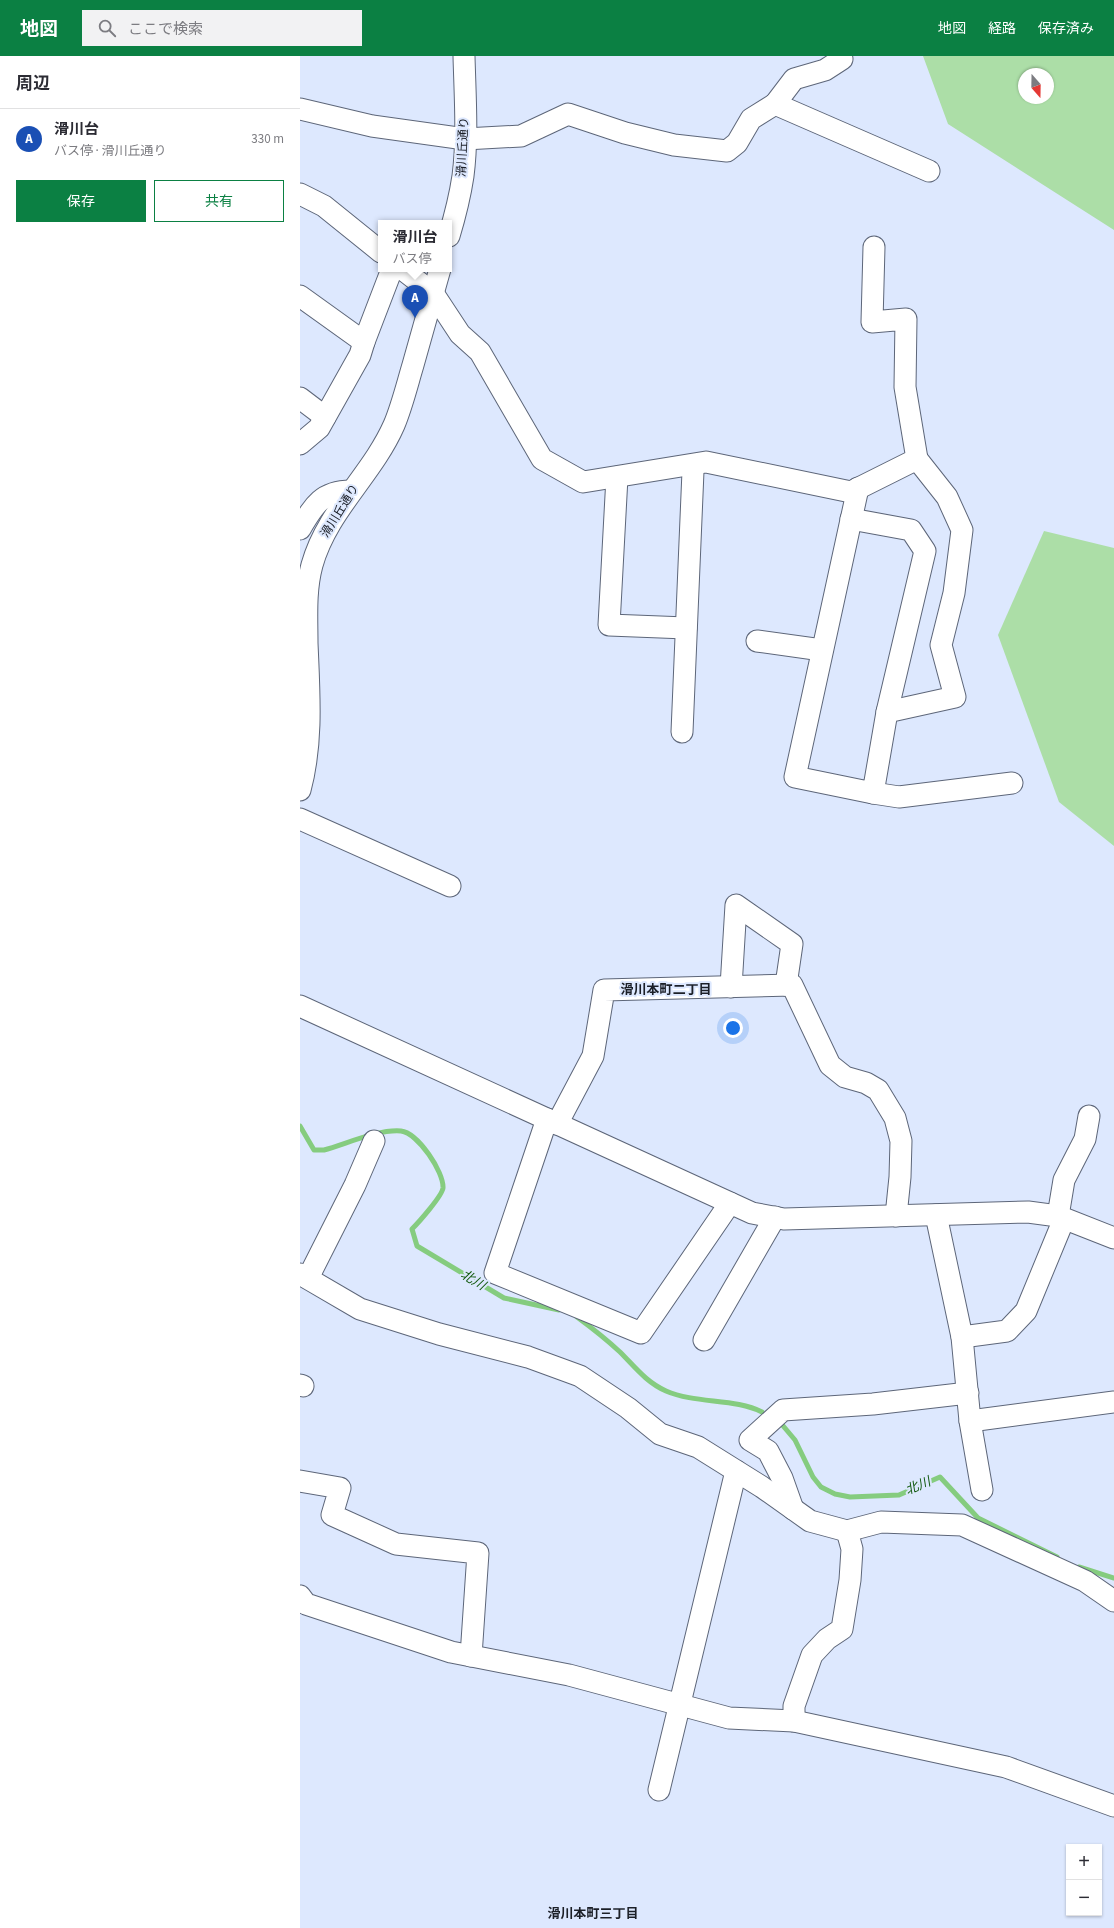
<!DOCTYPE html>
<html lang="ja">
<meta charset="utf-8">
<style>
:root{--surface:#fff;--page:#f2f2f3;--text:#2b2b33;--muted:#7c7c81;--line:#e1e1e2;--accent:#0b8043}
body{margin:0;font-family:"Source Sans 3","Noto Sans JP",sans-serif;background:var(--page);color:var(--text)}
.controls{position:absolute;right:12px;bottom:12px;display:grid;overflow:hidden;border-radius:0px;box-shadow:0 1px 3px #0004}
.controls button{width:36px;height:36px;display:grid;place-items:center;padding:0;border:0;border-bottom:1px solid var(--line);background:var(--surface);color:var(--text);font:20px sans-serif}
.compass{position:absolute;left:718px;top:12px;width:36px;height:36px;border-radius:50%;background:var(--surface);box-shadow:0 1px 3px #0004;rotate:160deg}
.you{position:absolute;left:433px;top:972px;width:14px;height:14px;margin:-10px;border:3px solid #fff;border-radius:50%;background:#1a73e8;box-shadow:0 0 0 6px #1a73e833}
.badge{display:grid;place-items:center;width:26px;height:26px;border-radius:50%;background:var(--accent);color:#fff;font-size:13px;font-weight:700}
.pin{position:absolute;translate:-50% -33px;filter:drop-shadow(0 1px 2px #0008)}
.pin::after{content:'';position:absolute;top:21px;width:14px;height:12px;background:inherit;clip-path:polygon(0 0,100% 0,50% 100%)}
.popup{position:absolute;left:78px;top:164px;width:74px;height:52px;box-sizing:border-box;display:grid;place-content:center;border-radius:0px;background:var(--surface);filter:drop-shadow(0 1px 3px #0005);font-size:13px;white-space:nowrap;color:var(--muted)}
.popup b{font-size:15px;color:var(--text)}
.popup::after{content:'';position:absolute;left:50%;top:100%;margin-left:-8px;border:8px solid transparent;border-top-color:var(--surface)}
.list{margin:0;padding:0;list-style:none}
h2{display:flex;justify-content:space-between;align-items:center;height:52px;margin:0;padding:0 16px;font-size:17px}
h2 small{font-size:13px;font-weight:400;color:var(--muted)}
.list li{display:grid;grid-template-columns:26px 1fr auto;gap:12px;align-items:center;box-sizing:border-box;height:60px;padding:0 16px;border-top:1px solid var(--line)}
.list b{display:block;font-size:15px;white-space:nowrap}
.list p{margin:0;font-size:13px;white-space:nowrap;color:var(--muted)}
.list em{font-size:13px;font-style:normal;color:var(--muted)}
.actions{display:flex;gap:8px;padding:12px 16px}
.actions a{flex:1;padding:9px 0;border:1px solid var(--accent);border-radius:0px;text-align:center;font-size:14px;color:var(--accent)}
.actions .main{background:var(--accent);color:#fff}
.icon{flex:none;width:22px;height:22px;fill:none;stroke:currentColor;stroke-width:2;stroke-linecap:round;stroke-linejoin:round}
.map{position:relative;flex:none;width:814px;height:1872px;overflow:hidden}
header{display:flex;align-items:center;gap:24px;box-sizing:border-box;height:56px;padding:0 20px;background:var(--accent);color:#fff}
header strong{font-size:19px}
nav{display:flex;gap:22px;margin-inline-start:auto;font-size:14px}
.search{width:280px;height:36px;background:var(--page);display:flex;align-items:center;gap:10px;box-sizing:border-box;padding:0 14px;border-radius:0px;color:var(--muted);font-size:15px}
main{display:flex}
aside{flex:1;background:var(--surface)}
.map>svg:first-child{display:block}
.green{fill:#acdea7;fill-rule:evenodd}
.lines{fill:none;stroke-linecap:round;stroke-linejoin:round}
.stream{stroke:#85cc7f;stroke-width:5}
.minor-casing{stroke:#5d6679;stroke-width:23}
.minor{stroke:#fff;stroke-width:21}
.labels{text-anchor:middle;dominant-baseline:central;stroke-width:4;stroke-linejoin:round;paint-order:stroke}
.street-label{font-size:12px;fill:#1b1f27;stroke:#dde8fe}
.neighbourhood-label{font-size:13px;font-weight:bold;fill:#1b1f27;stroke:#dde8fe}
.water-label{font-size:13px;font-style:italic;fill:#125a0f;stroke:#dde8fe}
</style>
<header>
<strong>地図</strong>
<div class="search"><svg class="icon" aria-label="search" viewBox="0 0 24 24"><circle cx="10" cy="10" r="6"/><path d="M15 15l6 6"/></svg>ここで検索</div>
<nav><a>地図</a><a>経路</a><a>保存済み</a></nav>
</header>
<main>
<aside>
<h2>周辺<small></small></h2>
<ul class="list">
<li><span class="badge" style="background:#1a4fb4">A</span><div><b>滑川台</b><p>バス停 · 滑川丘通り</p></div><em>330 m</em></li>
</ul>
<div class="actions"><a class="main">保存</a><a>共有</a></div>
</aside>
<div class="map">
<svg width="814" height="1872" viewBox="0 0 814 1872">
<rect width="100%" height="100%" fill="#dde8fe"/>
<g class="green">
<path d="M623 0H814V174L648 68ZM724 18H748V42H724Z"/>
<path d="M744 475 814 492V790L759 746 698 579Z"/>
</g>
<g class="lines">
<g class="stream">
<path d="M0 1070 14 1094H24C46 1088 79 1073 101 1075 118 1077 144 1116 143 1132 142 1140 119 1166 112 1173L117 1190 204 1242 259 1254"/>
<path d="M277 1261C292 1272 306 1283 320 1296 335 1311 346 1326 366 1335 396 1348 435 1342 462 1356"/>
<path d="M479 1365 495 1384 513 1421 521 1431 535 1438 550 1441 599 1439 640 1421 678 1462 757 1501"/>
<path d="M779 1511 814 1522"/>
</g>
<g class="minor-casing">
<g id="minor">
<path d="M475 48 494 23 525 14 542 3 539 0"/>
<path d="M0 53 72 70 165 83 221 80 268 58 325 77 374 89 427 95 437 87 451 63 475 48 629 115"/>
<path d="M0 138 24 150 81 196"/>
<path d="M149 180C155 160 160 140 163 120 168 81 165 40 164 0"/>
<path d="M102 213 133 237 160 278 180 296 242 403 283 426 406 406 551 436 617 403 605 331 606 263 572 266 574 191"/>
<path d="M0 240 64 286 60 299 19 372 0 388"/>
<path d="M64 286 92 213"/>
<path d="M0 342 25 361"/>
<path d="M317 421 309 569 386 572"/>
<path d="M558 432 495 721 573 737 587 656 655 641 641 589 654 537 662 474 647 441 617 403"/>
<path d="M551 463 611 474 625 495 587 656"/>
<path d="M0 473C14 449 22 435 51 435"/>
<path d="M457 585 522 594"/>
<path d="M382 676 393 415"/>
<path d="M0 734C13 686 9 636 7 587 7 561 5 535 12 509 27 455 72 419 94 369 102 350 107 329 113 309 122 277 131 245 140 213"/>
<path d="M573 737 599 741 712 727"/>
<path d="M0 763 150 830"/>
<path d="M431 931 436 849 492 888 486 929"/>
<path d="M0 950 452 1157 484 1163 728 1156 758 1160 814 1182"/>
<path d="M247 1063 195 1217 341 1277 430 1147"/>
<path d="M257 1068 293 1000 304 934 492 929 530 1009 545 1021 566 1027 578 1034 595 1062 601 1085 600 1121 596 1160"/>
<path d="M636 1159 662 1281 670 1365 682 1434"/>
<path d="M758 1160 764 1124 785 1083 789 1060"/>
<path d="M0 1218 60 1253 139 1278 228 1301 280 1320 328 1352 360 1378 398 1391 462 1431 510 1465 547 1475 581 1466 662 1469 785 1525 814 1545"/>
<path d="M8 1222 55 1129 74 1085"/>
<path d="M662 1281 707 1275 726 1255 764 1163"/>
<path d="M404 1284 475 1161"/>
<path d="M0 1329 3 1330"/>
<path d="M670 1365 814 1346"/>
<path d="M0 1425 40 1432 32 1459 96 1488 178 1497 171 1600"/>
<path d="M493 1453 482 1422 468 1395 450 1384 483 1354 573 1348 668 1337"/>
<path d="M0 1540 6 1548 151 1596 269 1619 429 1662 494 1665 706 1711 814 1750"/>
<path d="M494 1665V1650L512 1599 527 1583 542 1573 550 1524 552 1493 547 1475"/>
<path d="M359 1734 436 1415"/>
</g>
</g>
<use href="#minor" class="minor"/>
</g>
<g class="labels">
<g class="street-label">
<text transform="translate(163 91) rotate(-87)">滑川丘通り</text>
<text transform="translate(40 455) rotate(-58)">滑川丘通り</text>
</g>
<g class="neighbourhood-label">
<text x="366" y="934">滑川本町二丁目</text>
<text x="293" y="1858">滑川本町三丁目</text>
</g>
<g class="water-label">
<text transform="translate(173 1224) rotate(31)">北川</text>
<text transform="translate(618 1430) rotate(-23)">北川</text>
</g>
</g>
</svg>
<div class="controls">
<button>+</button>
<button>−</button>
</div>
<svg class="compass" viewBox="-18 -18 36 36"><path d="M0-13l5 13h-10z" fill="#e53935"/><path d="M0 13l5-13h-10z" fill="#7c7c81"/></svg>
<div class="you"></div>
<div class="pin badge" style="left:115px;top:262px;background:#1a4fb4">A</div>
<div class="popup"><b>滑川台</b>バス停</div>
</div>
</main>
